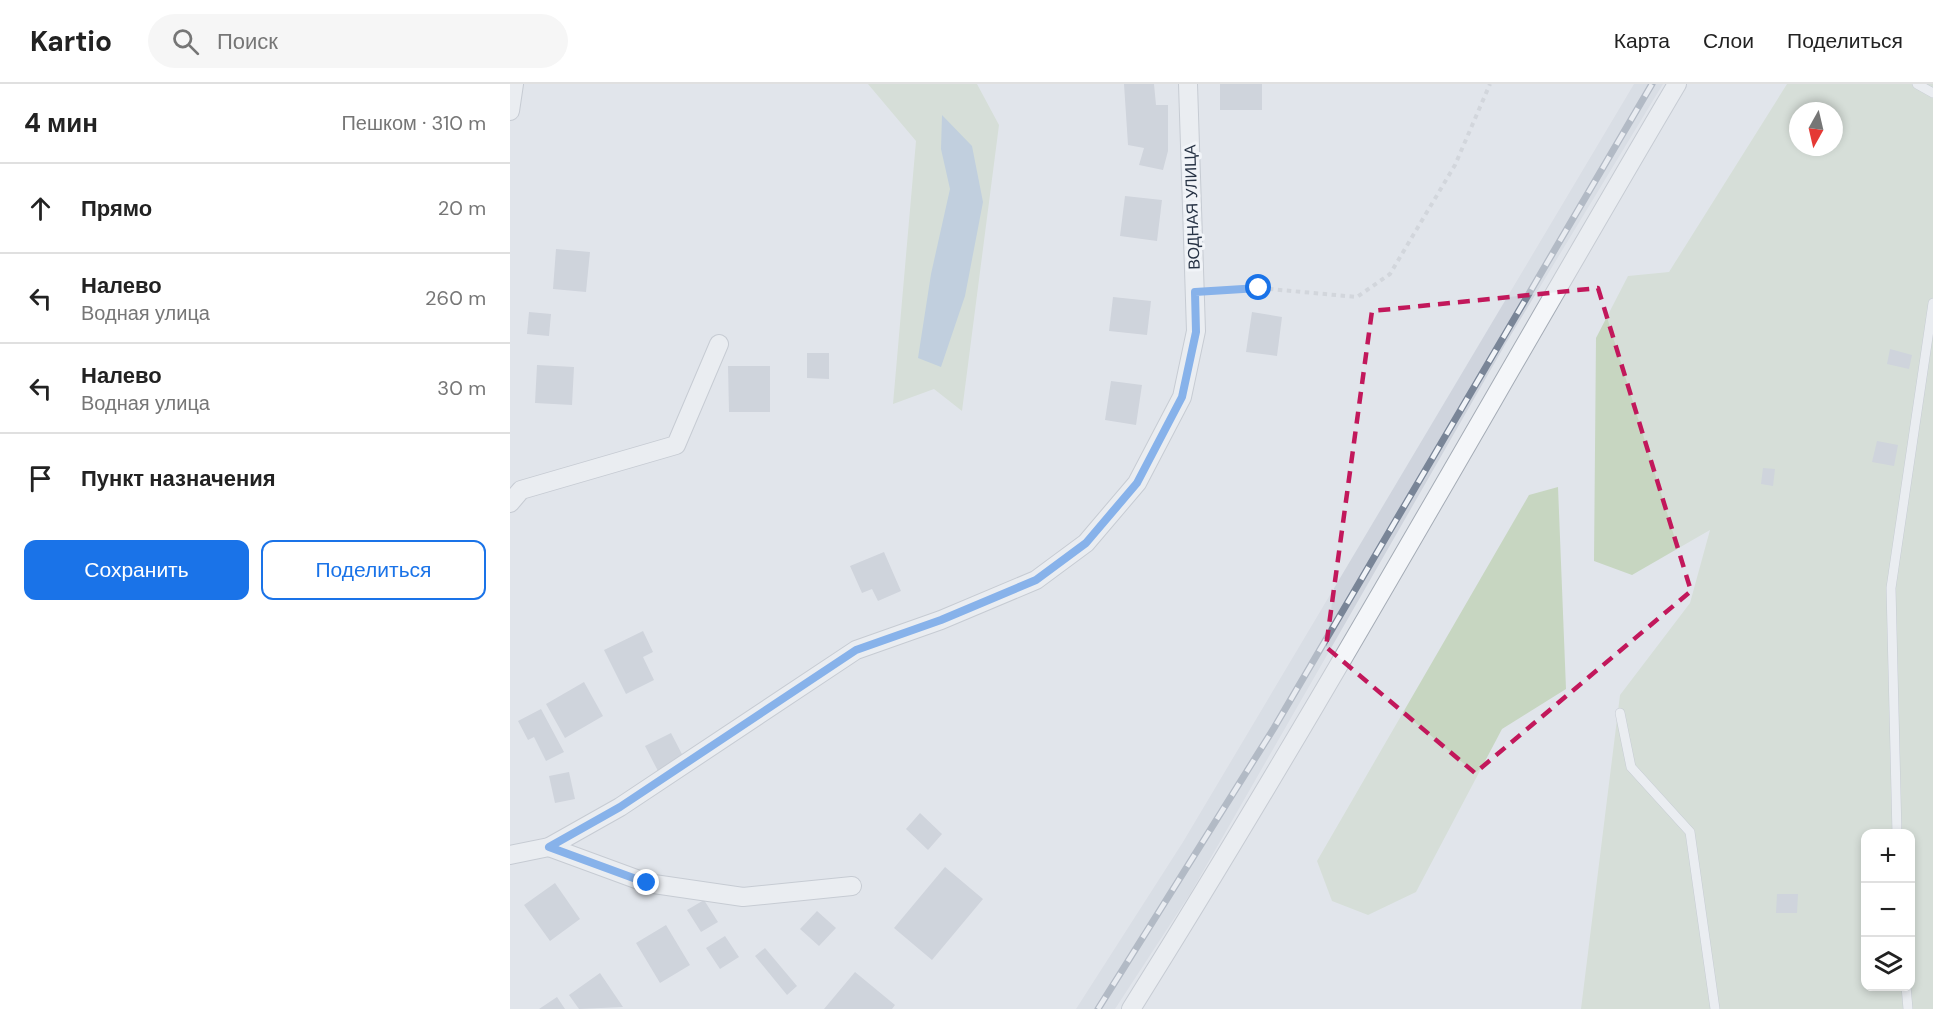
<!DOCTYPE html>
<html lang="ru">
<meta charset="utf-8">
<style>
:root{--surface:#fff;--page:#f6f6f6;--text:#222;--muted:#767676;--line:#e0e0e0;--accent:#1a73e8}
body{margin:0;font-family:"DM Sans",sans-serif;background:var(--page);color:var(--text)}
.controls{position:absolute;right:18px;bottom:18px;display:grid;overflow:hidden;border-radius:12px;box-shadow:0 3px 9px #0003}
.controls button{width:54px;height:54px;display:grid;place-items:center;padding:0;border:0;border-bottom:2px solid var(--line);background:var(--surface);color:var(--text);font:30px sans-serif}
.compass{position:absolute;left:1279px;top:18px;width:54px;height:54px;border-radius:50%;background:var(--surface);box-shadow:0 3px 9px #0003;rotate:188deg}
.stop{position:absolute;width:18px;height:18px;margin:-14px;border:4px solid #1a73e8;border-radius:50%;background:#fff}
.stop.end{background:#1a73e8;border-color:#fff;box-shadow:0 2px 6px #0008}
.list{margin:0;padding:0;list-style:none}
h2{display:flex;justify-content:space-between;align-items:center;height:78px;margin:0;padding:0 24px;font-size:26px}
h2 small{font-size:20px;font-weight:400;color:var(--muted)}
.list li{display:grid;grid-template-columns:39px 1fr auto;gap:18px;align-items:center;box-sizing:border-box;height:90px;padding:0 24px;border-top:2px solid var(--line)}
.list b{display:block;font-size:22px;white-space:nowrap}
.list p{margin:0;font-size:20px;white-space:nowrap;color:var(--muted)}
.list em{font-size:20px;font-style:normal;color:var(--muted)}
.actions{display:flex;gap:12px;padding:18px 24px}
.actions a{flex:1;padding:14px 0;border:2px solid var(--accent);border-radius:12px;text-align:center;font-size:21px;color:var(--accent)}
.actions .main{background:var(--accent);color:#fff}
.icon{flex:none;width:33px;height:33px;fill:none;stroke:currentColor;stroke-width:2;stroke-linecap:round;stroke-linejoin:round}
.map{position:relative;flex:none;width:1423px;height:925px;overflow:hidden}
header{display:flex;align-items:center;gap:36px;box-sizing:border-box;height:84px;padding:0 30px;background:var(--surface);border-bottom:2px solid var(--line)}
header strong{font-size:28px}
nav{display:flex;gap:33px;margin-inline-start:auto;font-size:21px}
.search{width:420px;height:54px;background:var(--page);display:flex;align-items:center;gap:15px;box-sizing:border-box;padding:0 21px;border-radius:33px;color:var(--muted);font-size:22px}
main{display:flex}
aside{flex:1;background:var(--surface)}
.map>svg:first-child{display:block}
.built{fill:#cfd4dd}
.green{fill:#c7d6c1;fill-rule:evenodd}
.water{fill:#99b4cf}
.building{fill:#b8beca}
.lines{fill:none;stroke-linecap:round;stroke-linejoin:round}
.lane-casing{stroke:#a5acb6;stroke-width:10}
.street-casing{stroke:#a5acb6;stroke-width:20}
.path{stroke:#bfc3ca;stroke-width:4;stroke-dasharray:4.5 4.5;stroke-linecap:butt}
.lane{stroke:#f4f6f9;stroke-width:9}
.street{stroke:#f4f6f9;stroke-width:18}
.rail-casing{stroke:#798597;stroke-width:7}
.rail{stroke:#f1f4f8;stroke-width:4.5;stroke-dasharray:14;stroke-linecap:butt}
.route{stroke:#1a73e8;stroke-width:8}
.marked{fill:none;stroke:#c2185b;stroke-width:4.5;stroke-dasharray:12 8;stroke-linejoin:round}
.labels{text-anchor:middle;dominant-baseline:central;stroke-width:6;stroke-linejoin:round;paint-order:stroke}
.street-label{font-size:16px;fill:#273345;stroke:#f1f4f8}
</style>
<header>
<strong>Kartio</strong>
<div class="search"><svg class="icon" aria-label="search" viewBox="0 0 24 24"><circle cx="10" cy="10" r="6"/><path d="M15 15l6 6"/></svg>Поиск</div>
<nav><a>Карта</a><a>Слои</a><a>Поделиться</a></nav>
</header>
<main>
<aside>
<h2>4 мин<small>Пешком · 310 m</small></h2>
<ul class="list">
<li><svg class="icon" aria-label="ahead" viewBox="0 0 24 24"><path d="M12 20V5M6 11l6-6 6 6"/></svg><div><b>Прямо</b></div><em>20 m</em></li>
<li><svg class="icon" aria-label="left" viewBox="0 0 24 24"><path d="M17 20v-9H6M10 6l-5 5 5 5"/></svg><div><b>Налево</b><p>Водная улица</p></div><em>260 m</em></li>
<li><svg class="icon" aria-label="left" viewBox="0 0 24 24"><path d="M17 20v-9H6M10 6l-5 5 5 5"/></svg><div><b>Налево</b><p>Водная улица</p></div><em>30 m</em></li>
<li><svg class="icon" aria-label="arrive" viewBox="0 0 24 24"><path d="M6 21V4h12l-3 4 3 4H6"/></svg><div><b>Пункт назначения</b></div></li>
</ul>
<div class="actions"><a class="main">Сохранить</a><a>Поделиться</a></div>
</aside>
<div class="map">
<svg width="1423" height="925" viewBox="0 0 1423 925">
<rect width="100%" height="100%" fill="#e1e5eb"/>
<path class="built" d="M1124 0H1153L996 259 680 810 605 925H566L673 758Z"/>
<g class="green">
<path d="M358 0H467L489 41 452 327 424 305 383 320 406 57Z"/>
<path d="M1277 0H1423V925H1071L1110 611 1180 519 1200 446 1122 491 1084 477 1086 254 1118 192 1159 188ZM1288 27H1324V63H1288ZM1356 750H1400V902H1356Z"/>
<path d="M1048 403 1056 605 992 645 906 808 858 831 822 817 807 777 1019 411Z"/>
</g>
<path class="water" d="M432 31 462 62 473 118 455 212 431 283 408 274 421 190 440 105 431 65Z"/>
<g class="building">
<path d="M614 0H644L646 21H658V67L653 86 629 81 634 64 618 61Z"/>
<rect x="710" y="0" width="42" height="26"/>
<path d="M615 112 652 116 647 157 610 152Z"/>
<path d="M46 165 80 168 76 208 43 205Z"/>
<path d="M603 213 641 217 637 251 599 247Z"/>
<path d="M19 228 41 230 39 252 17 250Z"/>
<path d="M742 228 772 233 767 272 736 268Z"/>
<path d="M1380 265 1402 271 1399 285 1377 280Z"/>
<path d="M297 269H319V295L297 294Z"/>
<path d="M27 281 64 283 62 321 25 319Z"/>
<path d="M218 282H260V328H219Z"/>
<path d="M601 297 632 301 626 341 595 336Z"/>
<path d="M1367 357 1388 361 1384 382 1362 378Z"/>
<path d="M1253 384 1265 385 1263 402 1251 400Z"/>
<path d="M374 468 391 507 368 517 362 505 352 509 340 482Z"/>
<path d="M133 547 143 568 133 573 144 596 116 610 94 566Z"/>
<path d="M74 598 93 632 55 654 36 620Z"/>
<path d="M31 625 54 668 36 677 24 653 18 656 8 637Z"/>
<path d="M161 649 174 674 148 687 135 662Z"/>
<path d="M59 688 65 715 45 719 39 692Z"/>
<path d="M410 729 432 750 418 766 396 745Z"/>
<path d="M435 783 473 815 422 876 384 844Z"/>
<path d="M45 799 70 835 40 857 14 821Z"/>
<path d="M1267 810H1288L1287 829H1266Z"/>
<path d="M194 816 208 838 191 848 177 826Z"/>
<path d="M307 827 326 844 309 862 290 845Z"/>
<path d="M156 841 180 881 150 899 126 859Z"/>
<path d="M215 852 229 873 210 885 196 864Z"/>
<path d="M255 864 287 902 277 911 245 872Z"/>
<path d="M345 888 385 921 382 925H314Z"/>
<path d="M90 889 113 923 69 925 59 911Z"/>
<path d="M47 913 55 925H29Z"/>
</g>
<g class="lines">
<g class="lane-casing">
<g id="lane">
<path d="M1407 0 1423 9"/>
<path d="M1110 629 1121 683 1180 748 1205 925"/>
<path d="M1387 750 1381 504 1423 219"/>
<path d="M1396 902 1398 925"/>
</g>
</g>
<g class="street-casing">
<g id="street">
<path d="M0 27 4 0"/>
<path d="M0 419 11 406 166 361 209 260"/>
<path d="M39 763 137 799 233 813 342 802"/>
<path d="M0 771 39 763 110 723 346 566 431 536 526 496 576 459 627 399 672 313 686 247 678 0"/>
<path d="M621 925C811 622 985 308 1167 0"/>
</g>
</g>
<path class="path" d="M705 207 749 204 847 213 880 190 945 81 980 0"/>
<use href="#lane" class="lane"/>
<use href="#street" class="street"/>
<g class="rail-casing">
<path id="rail" d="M588 925 764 644 1142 0"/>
</g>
<use href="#rail" class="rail"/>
</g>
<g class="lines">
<path class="route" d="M137 799 39 763 110 723 346 566 431 536 526 496 576 459 627 399 672 313 686 248 685 208 749 204"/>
</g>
<path d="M0 0H1423V925H0ZM1088 204 1181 507 965 689 816 563 862 227Z" fill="#e1e5eb" fill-opacity=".55" fill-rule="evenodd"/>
<path class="marked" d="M1088 204 1181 507 965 689 816 563 862 227Z"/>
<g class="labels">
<g class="street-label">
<text transform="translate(682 123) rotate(-92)">ВОДНАЯ УЛИЦА</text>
</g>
</g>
</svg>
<div class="controls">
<button>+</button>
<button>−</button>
<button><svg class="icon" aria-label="layers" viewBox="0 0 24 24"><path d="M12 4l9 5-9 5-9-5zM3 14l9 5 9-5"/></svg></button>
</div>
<svg class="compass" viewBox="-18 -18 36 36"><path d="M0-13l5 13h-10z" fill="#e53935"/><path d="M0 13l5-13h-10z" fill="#767676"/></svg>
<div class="stop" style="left:749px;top:204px"></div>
<div class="stop end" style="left:137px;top:799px"></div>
</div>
</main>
